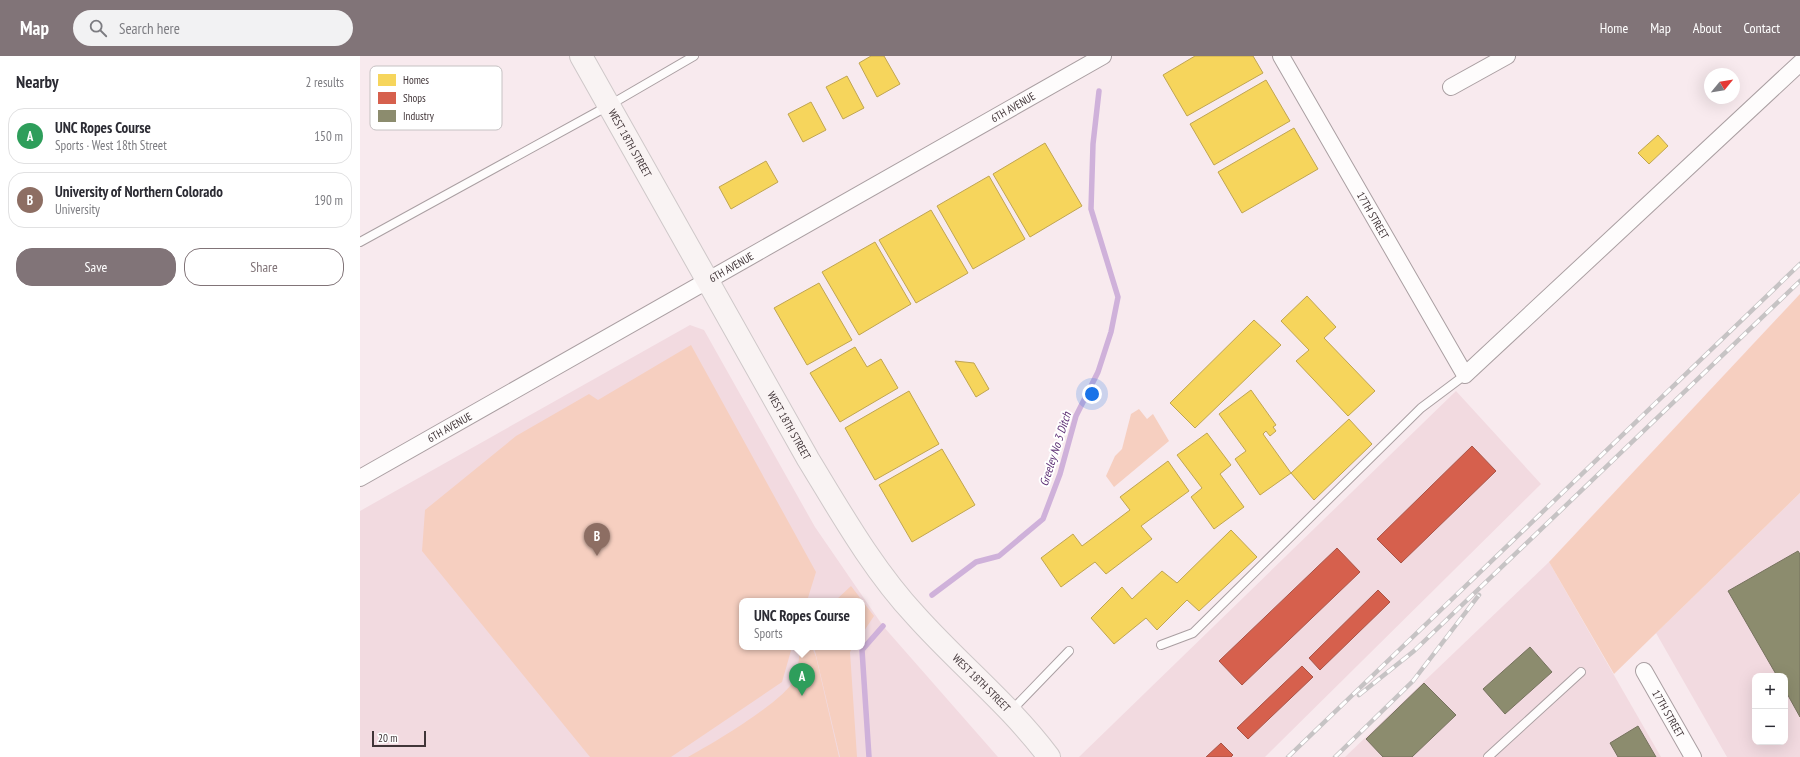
<!DOCTYPE html>
<meta charset="utf-8">
<style>
:root{--surface:#fff;--page:#f2f2f3;--text:#2b2b33;--muted:#7c7c81;--line:#e1e1e2;--accent:#817478}
body{margin:0;font-family:"PT Sans Narrow",sans-serif;background:var(--page);color:var(--text)}
.controls{position:absolute;right:12px;bottom:12px;display:grid;overflow:hidden;border-radius:8px;box-shadow:0 4px 16px #0002}
.controls button{width:36px;height:36px;display:grid;place-items:center;padding:0;border:0;border-bottom:1px solid var(--line);background:var(--surface);color:var(--text);font:20px sans-serif}
.compass{position:absolute;left:1344px;top:12px;width:36px;height:36px;border-radius:50%;background:var(--surface);box-shadow:0 4px 16px #0002;rotate:60deg}
.scale{position:absolute;left:12px;bottom:10px;width:54px;box-sizing:border-box;padding-left:4px;border:2px solid #413538;border-top:0;font-size:11px;line-height:14px;white-space:nowrap;color:#413538;-webkit-text-stroke:3px #fff;paint-order:stroke}
.you{position:absolute;left:732px;top:338px;width:14px;height:14px;margin:-10px;border:3px solid #fff;border-radius:50%;background:#1a73e8;box-shadow:0 0 0 6px #1a73e833}
.badge{display:grid;place-items:center;width:26px;height:26px;border-radius:50%;background:var(--accent);color:#fff;font-size:13px;font-weight:700}
.pin{position:absolute;translate:-50% -33px;filter:drop-shadow(0 1px 2px #0008)}
.pin::after{content:'';position:absolute;top:21px;width:14px;height:12px;background:inherit;clip-path:polygon(0 0,100% 0,50% 100%)}
.popup{position:absolute;left:379px;top:542px;width:126px;height:52px;box-sizing:border-box;display:grid;place-content:center;border-radius:8px;background:var(--surface);filter:drop-shadow(0 1px 3px #0005);font-size:13px;white-space:nowrap;color:var(--muted)}
.popup b{font-size:15px;color:var(--text)}
.popup::after{content:'';position:absolute;left:50%;top:100%;margin-left:-8px;border:8px solid transparent;border-top-color:var(--surface)}
.list{margin:0;padding:0;list-style:none}
h2{display:flex;justify-content:space-between;align-items:center;height:52px;margin:0;padding:0 16px;font-size:17px}
h2 small{font-size:13px;font-weight:400;color:var(--muted)}
.list li{display:grid;grid-template-columns:26px 1fr auto;gap:12px;align-items:center;box-sizing:border-box;height:56px;margin:0 8px 8px;padding:0 8px;border:1px solid var(--line);border-radius:16px}
.list b{display:block;font-size:15px;white-space:nowrap}
.list p{margin:0;font-size:13px;white-space:nowrap;color:var(--muted)}
.list em{font-size:13px;font-style:normal;color:var(--muted)}
.actions{display:flex;gap:8px;padding:12px 16px}
.actions a{flex:1;padding:9px 0;border:1px solid var(--accent);border-radius:16px;text-align:center;font-size:14px;color:var(--accent)}
.actions .main{background:var(--accent);color:#fff}
.icon{flex:none;width:22px;height:22px;fill:none;stroke:currentColor;stroke-width:2;stroke-linecap:round;stroke-linejoin:round}
.map{position:relative;flex:none;width:1440px;height:701px;overflow:hidden}
header{display:flex;align-items:center;gap:24px;box-sizing:border-box;height:56px;padding:0 20px;background:var(--accent);color:#fff}
header strong{font-size:19px}
nav{display:flex;gap:22px;margin-inline-start:auto;font-size:14px}
.search{width:280px;height:36px;background:var(--page);display:flex;align-items:center;gap:10px;box-sizing:border-box;padding:0 14px;border-radius:22px;color:var(--muted);font-size:15px}
main{display:flex}
aside{flex:1;background:var(--surface)}
.map>svg:first-child{display:block}
.built{fill:#f2dae0;fill-rule:evenodd}
.green{fill:#f6cfc0}
.homes{fill:#f6d55c;stroke:#c0a551}
.shops{fill:#d6604d;stroke:#a95347}
.industry{fill:#8c8c6e;stroke:#76725e}
.lines{fill:none;stroke-linecap:round;stroke-linejoin:round}
.stream{stroke:#cfb1da;stroke-width:5.5}
.service-casing{stroke:#aa9fa2;stroke-width:10}
.minor-casing{stroke:#aa9fa2;stroke-width:18}
.primary-casing{stroke:#cfc8c9;stroke-width:24}
.service{stroke:#fefcfc;stroke-width:8}
.minor{stroke:#fefcfc;stroke-width:16}
.primary{stroke:#f9f3f3;stroke-width:22}
.rail-casing{stroke:#c6c3c4;stroke-width:4.5}
.rail{stroke:#fff;stroke-width:3;stroke-dasharray:9;stroke-linecap:butt}
.labels{text-anchor:middle;dominant-baseline:central;stroke-width:4;stroke-linejoin:round;paint-order:stroke}
.street-label{font-size:11px;fill:#413538;stroke:#fff}
.water-label{font-size:12px;font-style:italic;fill:#5e3176;stroke:#fff}
.key{fill:#fff;stroke:#c6c2c3;stroke-width:1}
.key-label{font-size:11px;fill:#413538}
</style>
<header>
<strong>Map</strong>
<div class="search"><svg class="icon" aria-label="search" viewBox="0 0 24 24"><circle cx="10" cy="10" r="6"/><path d="M15 15l6 6"/></svg>Search here</div>
<nav><a>Home</a><a>Map</a><a>About</a><a>Contact</a></nav>
</header>
<main>
<aside>
<h2>Nearby<small>2 results</small></h2>
<ul class="list">
<li><span class="badge" style="background:#2e9e5b">A</span><div><b>UNC Ropes Course</b><p>Sports · West 18th Street</p></div><em>150 m</em></li>
<li><span class="badge" style="background:#8d6e63">B</span><div><b>University of Northern Colorado</b><p>University</p></div><em>190 m</em></li>
</ul>
<div class="actions"><a class="main">Save</a><a>Share</a></div>
</aside>
<div class="map">
<svg width="1440" height="701" viewBox="0 0 1440 701">
<rect width="100%" height="100%" fill="#f8eaee"/>
<g class="built">
<path d="M330 269 344 274 455 471 523 570 638 701H0V455ZM382 545H502V591H382Z"/>
<path d="M1096 335 1181 428 905 701H719Z"/>
<path d="M1440 437V701H1367L1296 577ZM1395 620H1425V686H1395Z"/>
<path d="M1189 506 1301 701H985Z"/>
</g>
<g class="green">
<path d="M1440 238V437L1254 618 1189 506Z"/>
<path d="M331 289 456 516 447 545H382V591H432L422 626 311 701H230L62 495 65 454 156 380 229 338 238 344Z"/>
<path d="M779 353 787 363 793 358 809 385 754 431 746 420 755 400 762 393 771 358Z"/>
<path d="M491 530 514 560 502 578V545H475Z"/>
<path d="M441 591H452L456 601 479 701H328C352 688 423 646 434 624 439 614 438 602 441 591Z"/>
<path d="M454 591H493L490 596 497 701H480Z"/>
</g>
<g class="homes">
<path d="M511 0H524L540 28 517 41 499 7Z"/>
<path d="M835 0H893L903 17 827 60 803 19Z"/>
<path d="M487 20 504 52 483 63 466 31Z"/>
<path d="M906 24 930 65 854 109 830 68Z"/>
<path d="M451 46 466 74 443 86 428 58Z"/>
<path d="M934 72 958 113 882 157 858 116Z"/>
<path d="M1298 79 1308 90 1289 108 1278 97Z"/>
<path d="M685 87 722 150 670 181 633 118Z"/>
<path d="M406 105 418 126 371 153 359 131Z"/>
<path d="M629 120 665 183 613 213 577 150Z"/>
<path d="M571 154 608 217 556 247 519 184Z"/>
<path d="M515 186 551 248 499 279 462 216Z"/>
<path d="M459 227 492 284 447 309 414 252Z"/>
<path d="M947 240 976 271 964 282 1015 335 988 360 936 305 949 294 921 265Z"/>
<path d="M894 264 921 289 835 372 810 347Z"/>
<path d="M495 291 507 311 521 303 538 332 480 366 450 317Z"/>
<path d="M595 305 614 307 629 333 616 341Z"/>
<path d="M891 334 916 369 913 371 916 375 910 380 906 375 903 378 931 417 900 439 875 403 886 395 859 358Z"/>
<path d="M549 335 579 388 515 424 485 372Z"/>
<path d="M989 363 1012 388 954 444 931 417Z"/>
<path d="M847 377 871 409 860 418 884 451 854 473 831 441 842 432 817 399Z"/>
<path d="M582 393 615 449 552 486 519 429Z"/>
<path d="M808 405 829 435 781 470 792 483 746 518 735 506 701 531 681 502 713 478 722 490 770 454 760 441Z"/>
<path d="M871 474 897 501 839 555 827 544 797 574 786 562 754 588 731 562 762 531 772 543 802 515 817 527Z"/>
</g>
<g class="shops">
<path d="M1112 390 1136 415 1041 507 1017 483Z"/>
<path d="M977 492 1000 516 882 629 859 605Z"/>
<path d="M1018 534 1030 546 960 614 949 602Z"/>
<path d="M942 610 953 621 888 683 877 672Z"/>
<path d="M861 687 873 699 871 701H846Z"/>
</g>
<g class="industry">
<path d="M1438 495 1440 498V661L1425 634V620H1417L1368 535Z"/>
<path d="M1170 591 1192 616 1145 658 1123 633Z"/>
<path d="M1064 627 1096 659 1052 701H1023L1006 683Z"/>
<path d="M1278 670 1296 701H1258L1250 687Z"/>
</g>
<g class="lines">
<g class="stream">
<path d="M572 539 616 506 639 500 683 463 700 418 716 360 738 316 751 276 758 241 731 153 733 88 739 35"/>
<path d="M509 701 502 594 523 570"/>
</g>
<g class="service-casing">
<g id="service">
<path d="M0 186 248 50 334 0"/>
<path d="M801 589 833 577 1061 352 1105 319"/>
<path d="M651 655 709 595"/>
<path d="M1128 701 1221 616"/>
</g>
</g>
<g class="minor-casing">
<g id="minor">
<path id="s1" d="M921 0 1105 319 1440 7"/>
<path d="M1091 31 1147 0"/>
<path id="s2" d="M0 422 743 0"/>
<path id="s3" d="M1284 615 1333 701"/>
</g>
</g>
<g class="primary-casing">
<g id="primary">
<path id="s4" d="M221 0 448 403C481 457 513 514 556 560 599 608 650 649 689 701"/>
</g>
</g>
<use href="#service" class="service"/>
<use href="#minor" class="minor"/>
<use href="#primary" class="primary"/>
<g class="rail-casing">
<g id="rail">
<path d="M999 639 1054 595 1440 225"/>
<path d="M928 701 1440 208"/>
<path d="M975 701 1053 625 1119 539"/>
</g>
</g>
<use href="#rail" class="rail"/>
</g>
<g class="labels">
<g class="street-label">
<text stroke="none"><textPath href="#s2" startOffset="751">6TH AVENUE</textPath></text>
<text stroke="none"><textPath href="#s4" startOffset="100">WEST 18TH STREET</textPath></text>
<text stroke="none"><textPath href="#s1" startOffset="184">17TH STREET</textPath></text>
<text stroke="none"><textPath href="#s2" startOffset="427">6TH AVENUE</textPath></text>
<text stroke="none"><textPath href="#s4" startOffset="424">WEST 18TH STREET</textPath></text>
<text stroke="none"><textPath href="#s2" startOffset="103">6TH AVENUE</textPath></text>
<text stroke="none"><textPath href="#s4" startOffset="747">WEST 18TH STREET</textPath></text>
<text stroke="none"><textPath href="#s3" startOffset="49">17TH STREET</textPath></text>
</g>
<g class="water-label">
<text transform="translate(695 393) rotate(-72)">Greeley No 3 Ditch</text>
</g>
</g>
<rect x="10" y="10" width="132" height="64" rx="6" class="key"/>
<rect x="18" y="18" width="18" height="12" fill="#f6d55c"/>
<rect x="18" y="36" width="18" height="12" fill="#d6604d"/>
<rect x="18" y="54" width="18" height="12" fill="#8c8c6e"/>
<g class="key-label">
<text x="43" y="28">Homes</text>
<text x="43" y="46">Shops</text>
<text x="43" y="64">Industry</text>
</g>
</svg>
<div class="controls">
<button>+</button>
<button>−</button>
</div>
<svg class="compass" viewBox="-18 -18 36 36"><path d="M0-13l5 13h-10z" fill="#e53935"/><path d="M0 13l5-13h-10z" fill="#7c7c81"/></svg>
<div class="scale">20 m</div>
<div class="you"></div>
<div class="pin badge" style="left:442px;top:640px;background:#2e9e5b">A</div>
<div class="popup"><b>UNC Ropes Course</b>Sports</div>
<div class="pin badge" style="left:237px;top:500px;background:#8d6e63">B</div>
</div>
</main>
